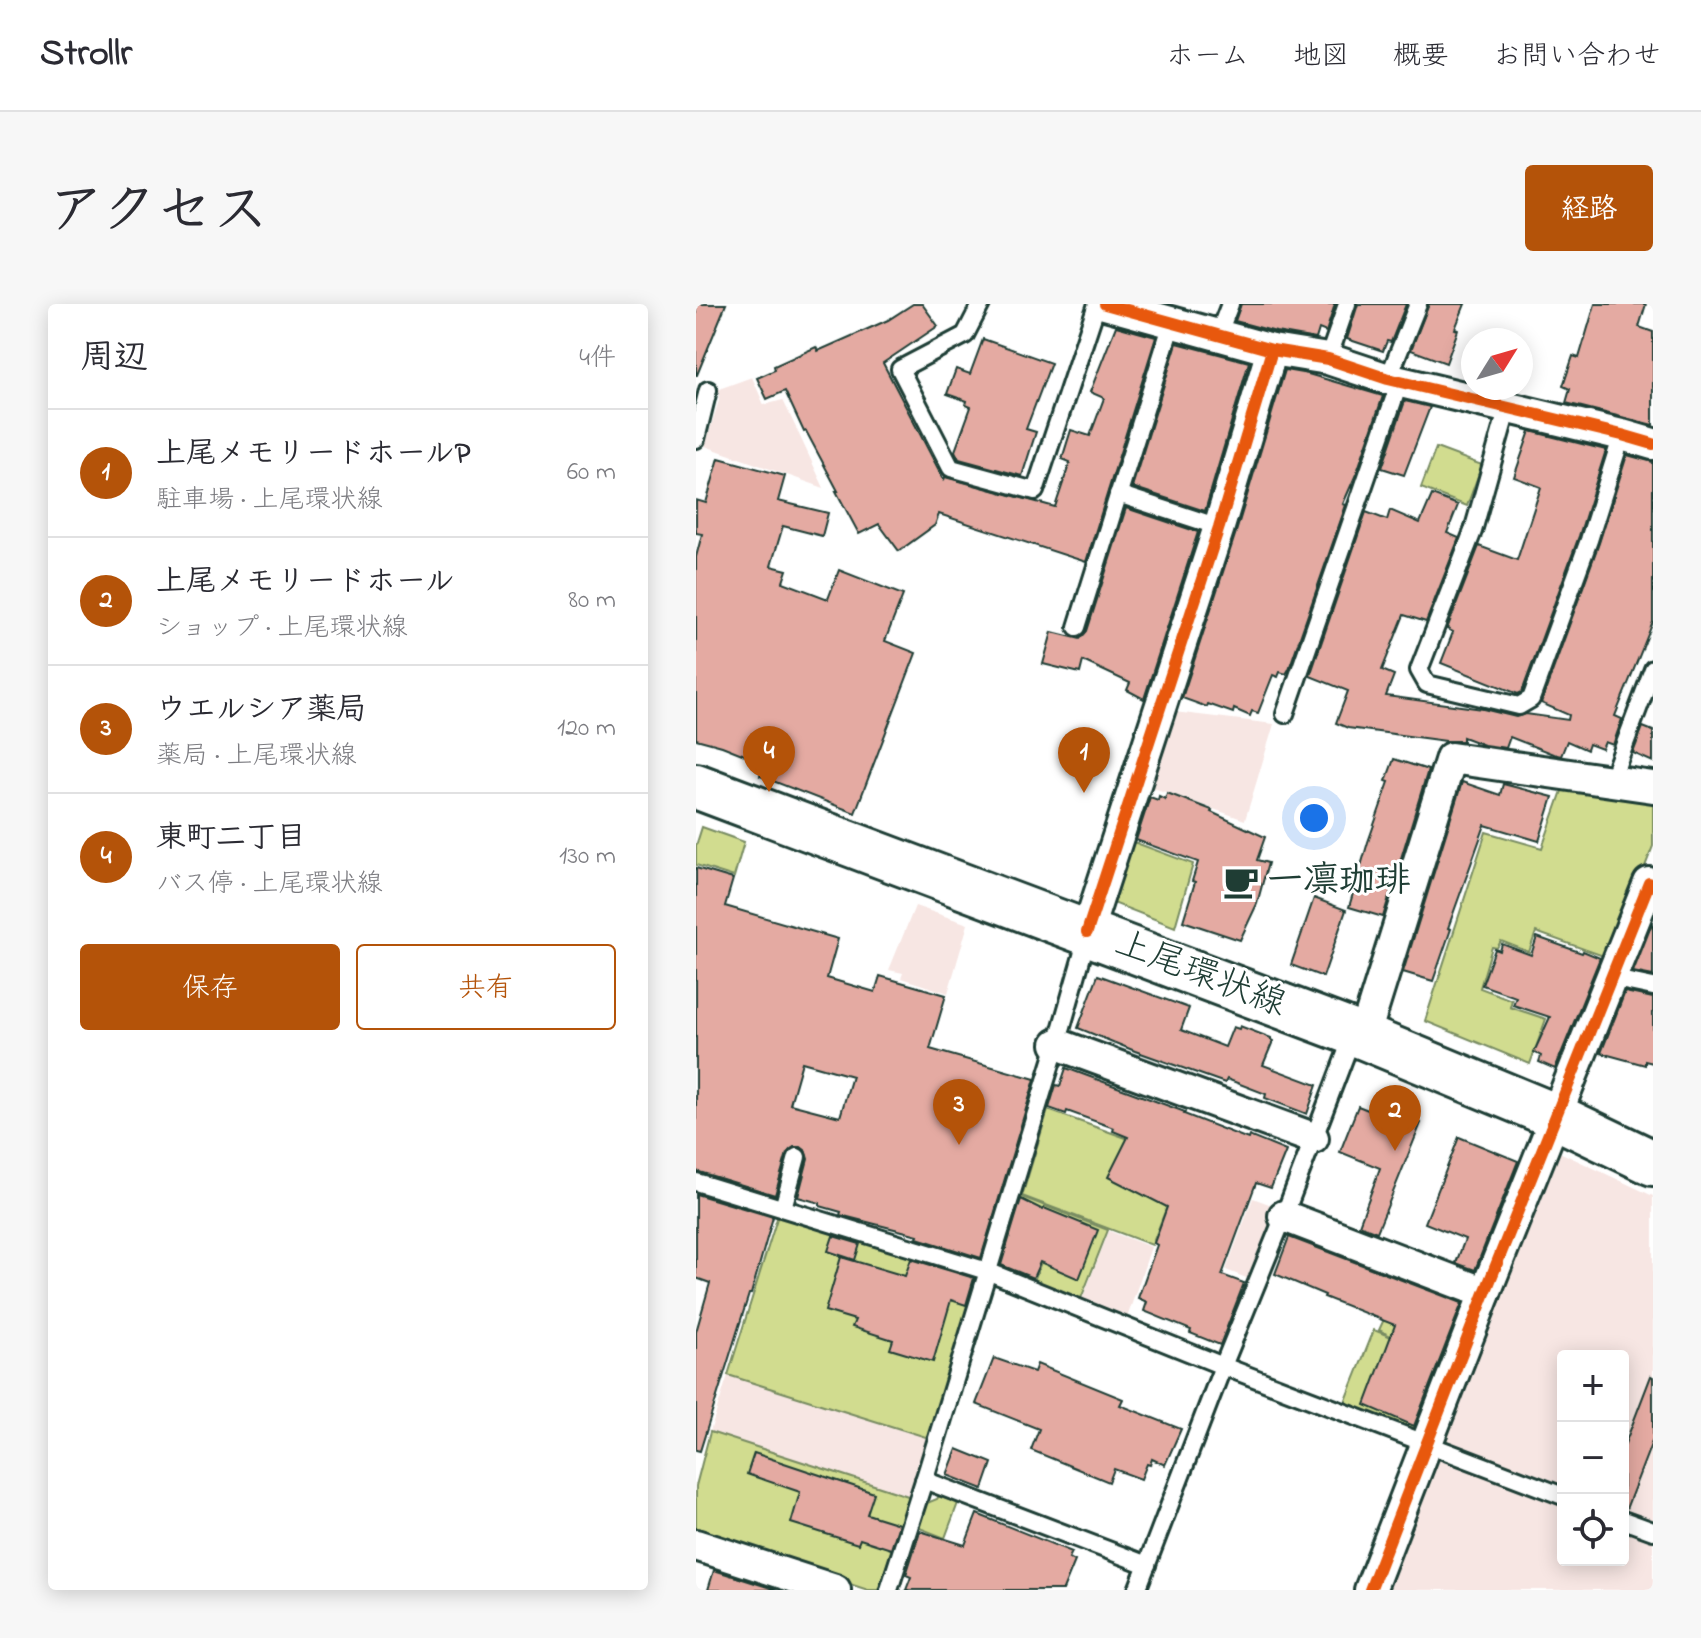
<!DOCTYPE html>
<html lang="ja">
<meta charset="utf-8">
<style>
:root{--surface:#fff;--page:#f7f7f7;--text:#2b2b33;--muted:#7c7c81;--line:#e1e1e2;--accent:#b45309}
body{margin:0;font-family:"Indie Flower","Klee One",sans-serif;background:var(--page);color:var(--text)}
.controls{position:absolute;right:24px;bottom:24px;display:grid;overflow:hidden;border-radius:8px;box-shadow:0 4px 20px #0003}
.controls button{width:72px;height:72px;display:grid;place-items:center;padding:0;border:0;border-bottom:2px solid var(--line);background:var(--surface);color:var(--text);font:40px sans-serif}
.compass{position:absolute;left:765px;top:24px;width:72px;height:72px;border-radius:50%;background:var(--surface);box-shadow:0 4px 20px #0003;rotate:53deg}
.you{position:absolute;left:618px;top:514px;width:28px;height:28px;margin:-20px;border:6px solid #fff;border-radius:50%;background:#1a73e8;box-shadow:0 0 0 12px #1a73e833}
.badge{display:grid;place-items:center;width:52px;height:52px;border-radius:50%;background:var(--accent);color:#fff;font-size:26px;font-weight:700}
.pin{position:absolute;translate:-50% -66px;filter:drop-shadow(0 2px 4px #0008)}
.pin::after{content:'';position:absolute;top:42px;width:28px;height:24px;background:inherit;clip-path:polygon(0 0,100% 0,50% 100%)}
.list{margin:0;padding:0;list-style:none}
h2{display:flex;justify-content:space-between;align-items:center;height:104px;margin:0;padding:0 32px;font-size:34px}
h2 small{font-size:26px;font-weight:400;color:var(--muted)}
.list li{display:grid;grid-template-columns:52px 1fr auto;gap:24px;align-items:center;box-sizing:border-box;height:128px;padding:0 32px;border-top:2px solid var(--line)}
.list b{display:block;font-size:30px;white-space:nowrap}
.list p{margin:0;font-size:26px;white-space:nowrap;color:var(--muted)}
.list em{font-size:26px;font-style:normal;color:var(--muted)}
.actions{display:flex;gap:16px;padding:24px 32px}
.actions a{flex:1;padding:18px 0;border:2px solid var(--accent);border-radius:8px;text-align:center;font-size:28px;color:var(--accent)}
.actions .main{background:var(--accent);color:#fff}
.icon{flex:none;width:44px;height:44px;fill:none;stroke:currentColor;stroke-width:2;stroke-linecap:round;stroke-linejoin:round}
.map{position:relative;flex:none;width:957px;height:1286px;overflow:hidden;border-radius:8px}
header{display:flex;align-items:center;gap:48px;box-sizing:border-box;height:112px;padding:0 40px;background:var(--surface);border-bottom:2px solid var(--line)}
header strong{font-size:38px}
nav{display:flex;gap:44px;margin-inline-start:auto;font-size:28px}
.intro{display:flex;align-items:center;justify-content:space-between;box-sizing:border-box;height:192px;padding:0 48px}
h1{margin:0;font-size:56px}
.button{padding:20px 36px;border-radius:8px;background:var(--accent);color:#fff;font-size:28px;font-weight:700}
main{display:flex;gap:48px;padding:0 48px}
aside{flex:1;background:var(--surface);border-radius:8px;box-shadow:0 4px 20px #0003}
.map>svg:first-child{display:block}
.built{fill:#f7e6e3}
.green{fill:#d1dc8f;stroke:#788c62;stroke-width:2}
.building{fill:#e4aaa2;stroke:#1f3d34;stroke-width:2;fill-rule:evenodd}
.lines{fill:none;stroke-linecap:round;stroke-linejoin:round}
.service-casing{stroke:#1f3d34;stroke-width:22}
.minor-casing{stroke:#1f3d34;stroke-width:36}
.secondary-casing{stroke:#1f3d34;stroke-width:50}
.service{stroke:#fff;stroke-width:16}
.minor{stroke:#fff;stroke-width:30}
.secondary{stroke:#fff;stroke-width:44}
.cycleway-casing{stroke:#fff;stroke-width:17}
.cycleway{stroke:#e8590c;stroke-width:12}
.labels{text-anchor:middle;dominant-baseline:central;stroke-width:6;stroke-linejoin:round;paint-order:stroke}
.poi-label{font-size:36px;font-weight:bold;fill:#1f3d34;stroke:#fff;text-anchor:start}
.street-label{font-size:36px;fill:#1f3d34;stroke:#fff}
</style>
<header>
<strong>Strollr</strong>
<nav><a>ホーム</a><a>地図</a><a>概要</a><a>お問い合わせ</a></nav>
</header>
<div class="intro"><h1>アクセス</h1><a class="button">経路</a></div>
<main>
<aside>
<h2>周辺<small>4件</small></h2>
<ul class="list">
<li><span class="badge">1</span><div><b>上尾メモリードホールP</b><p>駐車場 · 上尾環状線</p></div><em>60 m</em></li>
<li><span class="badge">2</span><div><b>上尾メモリードホール</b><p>ショップ · 上尾環状線</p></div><em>80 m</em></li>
<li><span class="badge">3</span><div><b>ウエルシア薬局</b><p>薬局 · 上尾環状線</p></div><em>120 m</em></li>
<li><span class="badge">4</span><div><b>東町二丁目</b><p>バス停 · 上尾環状線</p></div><em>130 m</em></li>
</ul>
<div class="actions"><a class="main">保存</a><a>共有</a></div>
</aside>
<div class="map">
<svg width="957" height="1286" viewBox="0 0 957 1286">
<rect width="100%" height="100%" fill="#fff"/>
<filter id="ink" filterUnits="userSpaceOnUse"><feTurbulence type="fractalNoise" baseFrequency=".0125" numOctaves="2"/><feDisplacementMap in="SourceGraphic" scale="16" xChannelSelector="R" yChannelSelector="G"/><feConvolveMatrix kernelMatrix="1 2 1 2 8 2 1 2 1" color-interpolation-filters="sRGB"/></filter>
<g filter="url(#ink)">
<g class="built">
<path d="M56 73 68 101 87 96 128 184 9 142 23 96V85Z"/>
<path d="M470 407 578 420 549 516 446 480Z"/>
<path d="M219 602 272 620 252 689 205 674 207 669 193 666Z"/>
<path d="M857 845 957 892V1221L927 1209V1052H867V1185L742 1136Z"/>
<path d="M557 894 581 903 553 975 530 966Z"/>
<path d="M413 927 455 943 431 1014 385 998Z"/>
<path d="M32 1071 233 1134 215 1193 14 1128Z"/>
<path d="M736 1148 867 1199V1256H927V1222L957 1234V1286H686Z"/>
</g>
<g class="green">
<path d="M740 144 786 161 771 202 725 184Z"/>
<path d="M867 484 957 496V542L913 654 840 628 833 648 805 637 801 644 796 643 784 684 816 696 814 703 850 715 834 760 729 717 790 528 846 544Z"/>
<path d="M6 523 48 538 38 573 0 561V542Z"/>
<path d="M432 536 497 560 479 623 412 597Z"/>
<path d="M352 806 444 839 490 853 456 941 326 892Z"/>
<path d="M326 893 412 926 384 997 338 977 346 955 311 941Z"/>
<path d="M82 911 282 975 233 1134 32 1071Z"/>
<path d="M689 1013 701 1019 717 1041 758 1057 731 1132 649 1099 678 1026 698 1034 683 1026Z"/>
<path d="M14 1128 215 1193 182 1286H172L0 1230V1182Z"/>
<path d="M243 1192 262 1199 249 1234 221 1223 231 1199 241 1195Z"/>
</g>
<g class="building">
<path d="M0 0H30L1 71H0Z"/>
<path d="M217 0H226L242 22 187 59 248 176 249 173 359 203 374 158 366 155 375 126 394 132 408 94 394 88 420 22 460 33 390 258 243 210 239 221 203 247 183 220 163 230 140 187H142L110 127 108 128 89 87 71 95 61 74 79 66 78 62 120 43 122 47 192 16Z"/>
<path d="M545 0H639L630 28 623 25 620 35 580 28 539 17Z"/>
<path d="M662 0H710L695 38 691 37 687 47 651 35Z"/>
<path d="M733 0H769L759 25 762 26 750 59 715 46Z"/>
<path d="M899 0H950L943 23 957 28V121L870 99 874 85 867 82 877 52 883 54Z"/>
<path d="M287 35 355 59 330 125 340 128 326 172 263 155 259 147 275 103 270 101 271 97 251 90 260 65 274 70Z"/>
<path d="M481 39 553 58 509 207 436 183Z"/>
<path d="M589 66 612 70 687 92 661 168 647 200 650 201 593 365 590 370 584 368 582 373 577 371 562 409 556 407 554 412 538 405 537 409 512 400 511 403 486 394 540 228Z"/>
<path d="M709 97 734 103 708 171 686 164Z"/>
<path d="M834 127 910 146 883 232 826 388 822 390 745 359 757 328 751 325 783 242 821 256 845 183 818 173Z"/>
<path d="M931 151 957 158V318L919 412 926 415 917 441 909 438 906 445 893 440 891 446 871 437 865 452 857 450 814 433 810 444 788 441 767 433V437H750L652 424 640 419 652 387 614 372 670 208 691 216 694 206 724 219 736 191 762 201 751 229 763 234 730 318 708 311 686 366 698 371 690 392 787 405 820 413 830 410 872 416 873 411 845 399 903 239Z"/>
<path d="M23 154 89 172 82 197 132 209 126 232 87 222 75 262 91 266 87 278 132 295 143 266 207 291 189 337 220 349 159 509 64 472 69 459 26 442 0 435V253L6 230 0 229V196L10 199Z"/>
<path d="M430 204 502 228 448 395 431 386 434 379 387 357 384 369 347 360 356 328 384 335 391 327Z"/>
<path d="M947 423 957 427V458L937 449Z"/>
<path d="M698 455 732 466 687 613 653 603 672 538 693 478 690 477Z"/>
<path d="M766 478 804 491 807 480 857 493 843 537 789 521 752 624 755 625 737 677 707 668Z"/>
<path d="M471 489 516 506 515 508 569 533 561 556 572 559 561 600 544 636 487 617 499 578 496 577 502 558 440 536 454 493 462 496 463 492 469 495Z"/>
<path d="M0 564 37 575 29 602 142 635 131 674 179 688 184 672 250 691 234 745 339 775 285 954 221 934 222 931 144 911 145 908 124 902V899L102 893 112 855 109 846 105 843H98L91 849 79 891 0 867ZM106 758 156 772 144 813 94 800Z"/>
<path d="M618 594 650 606 627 673 595 661Z"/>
<path d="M957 617V672L937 668Z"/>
<path d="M841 633 886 649 887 647 904 654 859 765 843 758 845 752 838 748 854 713 817 701 820 693 786 681 799 645 804 647 806 640 835 651Z"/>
<path d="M402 671 493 704 485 726 529 743 537 723 543 725 544 722 575 734V736L577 737 567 761 621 781 611 810 569 794 570 790 531 775 529 779 439 747 382 724Z"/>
<path d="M929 688 957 694V759L949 757V761L905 749Z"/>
<path d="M370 764 489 808 488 810 552 835 553 832 590 847 575 884 560 879 526 971 548 979 524 1041 494 1029 495 1026 448 1007 451 998 442 994 461 941 458 939 471 903 412 873 432 833 417 827 418 824 371 807 370 810 353 804 360 781 364 782Z"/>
<path d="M662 802 702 818 705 810 725 819 681 928 663 921 684 864 644 848Z"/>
<path d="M763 833 822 857 779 966 760 959 769 935 729 919Z"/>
<path d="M0 890 77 913 55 990H53L4 1147 0 1146V1028L14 979 0 974Z"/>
<path d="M325 895 347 906 348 904 402 926 383 975 344 958 337 974 305 961Z"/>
<path d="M137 932 164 940 159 956 132 947Z"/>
<path d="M593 933 766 999 718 1122 669 1101 699 1021 628 993 629 991 579 970Z"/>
<path d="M145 953 209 972 215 955 278 974 270 1001 255 996 237 1058 194 1045 197 1036 156 1023 159 1016 129 1007Z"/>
<path d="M298 1054 338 1068 341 1060 427 1095 424 1101 485 1125 469 1161 456 1155 454 1161 451 1160 445 1175 418 1165 413 1178 335 1146 343 1125 280 1100Z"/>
<path d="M955 1072 957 1073V1135L930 1205H927V1145Z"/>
<path d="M261 1145 296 1159 287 1185 251 1171Z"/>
<path d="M58 1149 178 1189 171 1210 203 1220 195 1245 164 1235 162 1240 95 1219 104 1188 51 1170Z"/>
<path d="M281 1210 376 1248 373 1254 379 1257 367 1286H210L215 1273 210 1271 224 1227 269 1241Z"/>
<path d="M18 1266 78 1285V1286H12Z"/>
</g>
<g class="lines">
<g class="service-casing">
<g id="service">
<path d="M285 0 269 31 204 65 255 164 339 187 401 0"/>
<path d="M522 31 534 0"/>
<path d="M632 55 651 0"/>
<path d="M692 75 722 0"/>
<path d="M812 103 777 227 723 366 731 380 823 402 835 395 893 236 926 131"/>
<path d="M0 135 12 86"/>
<path d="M422 190 523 223"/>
<path d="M381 323 476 19"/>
<path d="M589 410 704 77"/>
<path d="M915 477 957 365"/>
<path d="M914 674 957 683"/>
<path d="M0 878 291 967 527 1062 867 1192"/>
<path d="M87 904 101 853"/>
<path d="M228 1176 451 1261"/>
<path d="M927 1216 957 1227"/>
<path d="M193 1286 232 1164 361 740 386 652 390 629"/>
<path d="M441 1286 527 1062 588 912 657 731"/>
</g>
</g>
<g class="minor-casing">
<g id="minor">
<path d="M409 0 576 46 632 55 692 75 926 131 957 140"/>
<path d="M391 628 523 223 576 46"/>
<path d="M668 733 755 454 957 483"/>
<path d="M361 740 617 834"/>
<path d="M588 912 789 989"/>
<path d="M0 1241 139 1286"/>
<path d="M674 1286 789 989 953 579"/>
</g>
</g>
<g class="secondary-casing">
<path id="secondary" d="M0 482 668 733 859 812 957 859"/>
</g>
<use href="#service" class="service"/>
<use href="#minor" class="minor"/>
<use href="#secondary" class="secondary"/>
<g class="cycleway-casing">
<g id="cycleway">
<path d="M409 0 576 46 632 55 692 75 926 131 957 140"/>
<path d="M391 628 523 223 576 46"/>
<path d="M674 1286 789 989 953 579"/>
</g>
</g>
<use href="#cycleway" class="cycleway"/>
</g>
</g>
<defs>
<g id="cafe-bare" transform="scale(2.76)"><path d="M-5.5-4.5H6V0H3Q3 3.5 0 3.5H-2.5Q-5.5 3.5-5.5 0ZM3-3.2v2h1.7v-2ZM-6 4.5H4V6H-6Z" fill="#1f3d34" stroke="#fff" stroke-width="2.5" paint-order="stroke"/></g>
</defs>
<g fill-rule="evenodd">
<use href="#cafe-bare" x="545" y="578"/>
</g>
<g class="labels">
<g class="poi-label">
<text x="571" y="578">一凛珈琲</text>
</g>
<g class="street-label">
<text transform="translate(504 671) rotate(21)">上尾環状線</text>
</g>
</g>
</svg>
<div class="controls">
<button>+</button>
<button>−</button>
<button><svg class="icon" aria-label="locate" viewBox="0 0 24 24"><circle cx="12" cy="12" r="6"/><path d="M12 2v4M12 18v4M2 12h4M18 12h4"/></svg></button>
</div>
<svg class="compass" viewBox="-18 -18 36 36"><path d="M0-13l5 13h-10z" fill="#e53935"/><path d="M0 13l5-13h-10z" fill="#7c7c81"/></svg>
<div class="you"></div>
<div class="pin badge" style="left:388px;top:489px">1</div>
<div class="pin badge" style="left:699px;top:847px">2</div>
<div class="pin badge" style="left:263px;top:841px">3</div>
<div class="pin badge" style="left:73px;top:488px">4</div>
</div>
</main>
